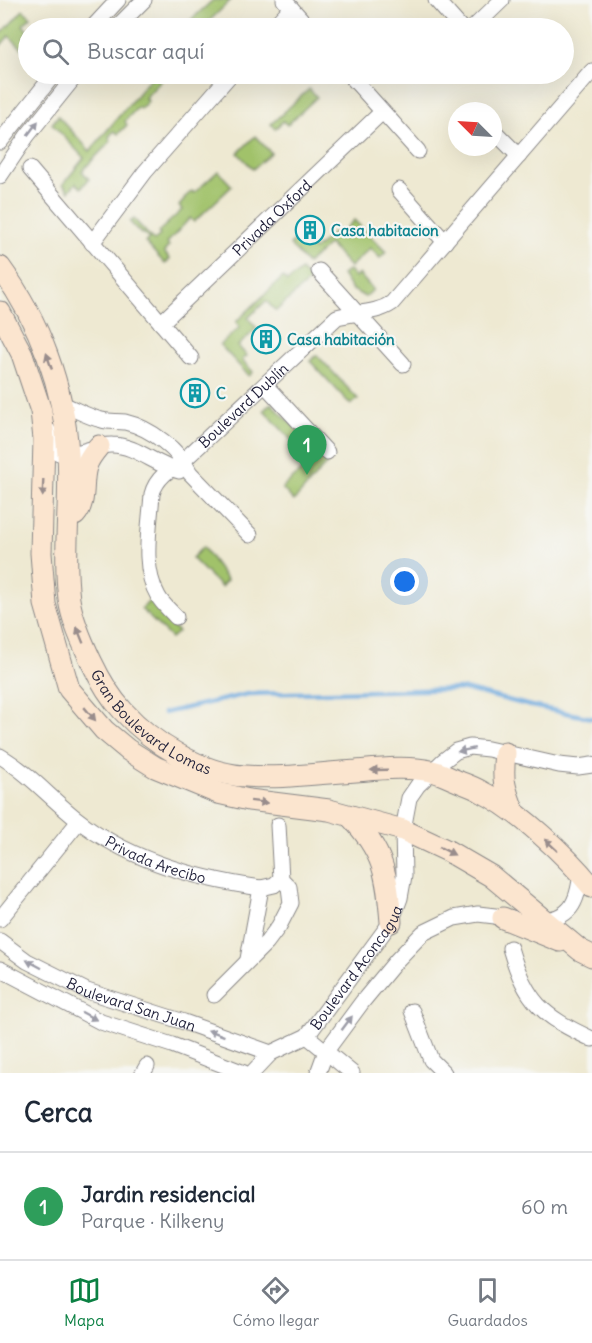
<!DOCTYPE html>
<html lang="es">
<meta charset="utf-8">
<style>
:root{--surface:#fff;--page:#f2f2f3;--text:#1f2937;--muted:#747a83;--line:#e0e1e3;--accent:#0b8043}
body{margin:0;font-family:Delius,sans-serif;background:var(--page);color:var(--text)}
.compass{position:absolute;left:448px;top:102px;width:54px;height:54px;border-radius:50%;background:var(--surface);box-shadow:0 6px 24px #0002;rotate:294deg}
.you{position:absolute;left:405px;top:582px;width:21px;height:21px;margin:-15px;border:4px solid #fff;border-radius:50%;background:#1a73e8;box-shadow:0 0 0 9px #1a73e833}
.badge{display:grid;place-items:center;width:39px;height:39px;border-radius:50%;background:var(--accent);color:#fff;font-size:20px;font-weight:700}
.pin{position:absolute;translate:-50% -50px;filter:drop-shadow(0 2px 3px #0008)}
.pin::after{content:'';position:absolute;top:32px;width:21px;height:18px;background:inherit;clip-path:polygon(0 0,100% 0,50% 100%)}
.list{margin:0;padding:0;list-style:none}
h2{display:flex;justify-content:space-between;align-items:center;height:78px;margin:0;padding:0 24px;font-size:26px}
h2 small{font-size:20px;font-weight:400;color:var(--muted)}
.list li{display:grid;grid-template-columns:39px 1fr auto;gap:18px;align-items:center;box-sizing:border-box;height:108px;padding:0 24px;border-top:2px solid var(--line)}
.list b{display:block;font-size:22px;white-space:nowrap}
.list p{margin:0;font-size:20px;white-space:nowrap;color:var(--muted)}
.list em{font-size:20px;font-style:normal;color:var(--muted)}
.icon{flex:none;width:33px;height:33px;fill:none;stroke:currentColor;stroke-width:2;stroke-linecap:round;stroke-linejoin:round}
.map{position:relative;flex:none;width:592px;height:1073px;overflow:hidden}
.search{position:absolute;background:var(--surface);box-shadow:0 6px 24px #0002;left:18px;right:18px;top:18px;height:66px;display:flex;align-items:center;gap:15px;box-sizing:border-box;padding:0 21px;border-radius:33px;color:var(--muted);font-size:22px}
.sheet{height:186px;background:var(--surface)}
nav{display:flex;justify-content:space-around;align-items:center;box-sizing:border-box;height:84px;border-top:2px solid var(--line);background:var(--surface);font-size:16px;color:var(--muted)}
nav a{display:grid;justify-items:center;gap:3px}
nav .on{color:var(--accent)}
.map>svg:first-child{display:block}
.green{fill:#a1c26b;stroke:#627253;stroke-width:1.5}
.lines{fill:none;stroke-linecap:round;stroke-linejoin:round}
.stream{stroke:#6ca8dd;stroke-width:4.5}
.minor-casing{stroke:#888686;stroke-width:17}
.secondary-casing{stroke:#888686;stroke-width:23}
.minor{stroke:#fff;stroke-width:15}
.secondary{stroke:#fbe5cf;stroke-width:21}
.oneway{fill:#9c9ca7}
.oneway2{fill:#998d8c}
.labels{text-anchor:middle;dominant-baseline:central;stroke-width:4.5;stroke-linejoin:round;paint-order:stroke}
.street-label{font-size:15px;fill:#22223b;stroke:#f6f6f2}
.culture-label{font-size:15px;font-weight:bold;fill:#0d838f;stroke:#f6f6f2;text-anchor:start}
</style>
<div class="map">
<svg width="592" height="1073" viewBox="0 0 592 1073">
<rect width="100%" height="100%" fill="#f6f6f2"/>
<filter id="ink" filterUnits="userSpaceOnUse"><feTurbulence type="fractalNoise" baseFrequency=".0167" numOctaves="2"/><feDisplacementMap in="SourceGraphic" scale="12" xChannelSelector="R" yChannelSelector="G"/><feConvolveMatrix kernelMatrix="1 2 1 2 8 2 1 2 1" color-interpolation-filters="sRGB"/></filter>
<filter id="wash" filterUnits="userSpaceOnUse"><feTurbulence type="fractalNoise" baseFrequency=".008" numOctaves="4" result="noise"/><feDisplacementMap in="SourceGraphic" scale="24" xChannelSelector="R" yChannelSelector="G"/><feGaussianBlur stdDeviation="1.35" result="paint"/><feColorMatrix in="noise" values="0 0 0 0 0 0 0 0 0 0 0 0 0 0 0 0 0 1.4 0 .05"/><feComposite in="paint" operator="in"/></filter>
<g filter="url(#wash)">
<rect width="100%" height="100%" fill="#eee9d2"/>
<g class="green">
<path d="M213 0H231L202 28H182Z"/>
<path d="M23 10 31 17 23 25 28 31 24 37 28 42 23 49 9 36 0 46V35Z"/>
<path d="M154 74H159L157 76 161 81 145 98 148 101 140 109 138 107 125 121 127 125 118 134 114 131 109 137 111 141 82 171 89 179 81 188 76 183 69 191 63 184 84 158 52 124 58 116 90 151Z"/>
<path d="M309 89 317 97 287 125 283 121 275 129 271 124Z"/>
<path d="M255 136 271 153 253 169 238 153Z"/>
<path d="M218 171 232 186 194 222 190 218 167 243 169 246 164 252 170 259 165 264 145 242 149 239 143 233 141 234 130 222 134 219 154 241 160 235 158 232 182 210 179 206 185 199 184 198 192 191 194 193Z"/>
<path d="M354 220 386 252 380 258 370 248 350 267 329 244 307 264 290 245 307 230 314 238 308 244 314 250 337 230 341 233Z"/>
<path d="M301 270 310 280 276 311 266 301 248 318 257 328 238 346 247 356 242 360 253 372 249 376 220 345 240 327 236 322 283 277 287 282Z"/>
<path d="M349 270 355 277 359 274 373 290 365 297 351 289 342 275Z"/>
<path d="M317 355 358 399 351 405 310 361Z"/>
<path d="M271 403 328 462 294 501 282 488 311 462 264 410Z"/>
<path d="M203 547 227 580 221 587 192 558Z"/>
<path d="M152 599 166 620 178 632 171 638 141 609Z"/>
</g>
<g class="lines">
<path class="stream" d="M164 713 248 694 464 689 531 706 592 718"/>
</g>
</g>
<g filter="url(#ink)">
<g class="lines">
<g class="minor-casing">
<g id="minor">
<path d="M284 0 309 28"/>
<path d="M436 0 461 28"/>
<path d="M92 28 118 0"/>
<path d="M116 28 144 0"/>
<path d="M272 28 291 8"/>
<path d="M473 28 502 0"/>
<path d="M349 74 418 151"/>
<path d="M493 130 519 156"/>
<path d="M0 142 54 74"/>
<path d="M30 169 191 358"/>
<path d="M0 176 27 136 77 74"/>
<path d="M399 190 445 242"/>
<path d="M92 243 145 172 231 74"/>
<path d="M319 271 403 364"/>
<path id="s1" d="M161 323 382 112"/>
<path d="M265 385 327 452"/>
<path d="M62 404C75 409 88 417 102 420 109 422 117 421 125 422 151 428 179 450 190 473L250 535"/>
<path d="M48 430C50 437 50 447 57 452 69 460 97 444 112 445 136 445 156 466 179 471"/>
<path id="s2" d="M176 617C170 610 162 604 158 596 141 567 150 526 152 494 156 478 170 469 184 460L337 317C356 312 376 314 392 303L592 71"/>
<path id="s3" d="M0 756C29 773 51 799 78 820 130 861 197 879 261 888L274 885 281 879"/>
<path d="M0 919 79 821"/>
<path d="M536 920C571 921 578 902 581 872"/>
<path id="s4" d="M0 941 27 961 87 991 184 1022 271 1053"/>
<path d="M510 948C526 1002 542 1016 592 1039"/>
<path d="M248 959 261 888"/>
<path d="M0 969 101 1022 172 1045 244 1073"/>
<path d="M214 995 267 942 279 926 291 903 289 887 281 879 278 825"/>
<path d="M412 1011 431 1060 444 1073"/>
<path d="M307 1036 352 1073"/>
<path d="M143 1073 147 1066"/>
<path id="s5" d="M252 1073 271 1053 307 1036 391 922 400 898 404 876 403 830 409 798 418 785 443 761 456 751 470 747 488 749 559 765 578 767 592 765"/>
<path d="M318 1073 326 1051 363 1001 397 960 423 933 454 918 478 914 512 918"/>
</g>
</g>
<g class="secondary-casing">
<g id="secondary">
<path id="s6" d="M0 267C40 322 64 387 68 454 71 502 63 551 69 599 72 620 82 642 91 661 100 680 109 696 123 711 152 743 202 774 245 776 282 779 319 773 356 771 380 769 407 766 431 771 439 772 447 777 455 780 464 784 474 787 482 792 518 810 567 856 592 887"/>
<path d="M0 312 22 354 41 411 44 439 41 553 45 604 69 689 104 730 128 750 155 767 218 793 249 800 329 810 403 830 448 851 491 876 580 950 592 956"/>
<path d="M75 515C87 502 81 482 86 467 88 459 94 452 99 446"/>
<path d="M505 753C502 780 504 787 514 812"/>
<path d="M350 816C384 852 387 874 391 922"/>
<path d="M503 918 560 941"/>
</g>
</g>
<use href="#minor" class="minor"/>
<use href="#secondary" class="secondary"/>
</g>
<defs><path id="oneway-solid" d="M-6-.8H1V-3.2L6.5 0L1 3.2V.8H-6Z" transform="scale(1.5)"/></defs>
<g class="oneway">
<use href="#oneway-solid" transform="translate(33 128) rotate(-53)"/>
<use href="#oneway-solid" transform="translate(466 750) rotate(168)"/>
<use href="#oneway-solid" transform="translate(34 964) rotate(-152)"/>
<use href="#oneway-solid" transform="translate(89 1016) rotate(28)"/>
<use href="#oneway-solid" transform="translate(347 1023) rotate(-53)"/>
<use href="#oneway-solid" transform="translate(216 1033) rotate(-160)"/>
</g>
<g class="oneway2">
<use href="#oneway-solid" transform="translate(49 361) rotate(-109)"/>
<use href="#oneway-solid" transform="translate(43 488) rotate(92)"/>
<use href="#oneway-solid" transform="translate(80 635) rotate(-112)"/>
<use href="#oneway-solid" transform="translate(90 714) rotate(50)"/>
<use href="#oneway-solid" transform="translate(379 770) rotate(178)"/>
<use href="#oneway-solid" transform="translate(259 802) rotate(7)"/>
<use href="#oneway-solid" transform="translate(551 845) rotate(-137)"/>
<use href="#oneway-solid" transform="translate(447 851) rotate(27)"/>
</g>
</g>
<defs>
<g id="building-ring" transform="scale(1.5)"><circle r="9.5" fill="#f6f6f2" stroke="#0f9aa8" stroke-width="1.5"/><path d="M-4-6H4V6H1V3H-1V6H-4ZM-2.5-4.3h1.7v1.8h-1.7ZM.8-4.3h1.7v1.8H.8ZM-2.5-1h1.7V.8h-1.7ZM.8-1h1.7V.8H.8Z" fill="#0f9aa8"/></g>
</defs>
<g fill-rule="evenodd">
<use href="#building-ring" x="310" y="230"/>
<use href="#building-ring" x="266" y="339"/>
<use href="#building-ring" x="195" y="393"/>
</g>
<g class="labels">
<g class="street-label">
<text stroke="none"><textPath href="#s1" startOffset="153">Privada Oxford</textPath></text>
<text stroke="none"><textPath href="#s2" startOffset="260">Boulevard Dublín</textPath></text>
<text stroke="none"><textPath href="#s6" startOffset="501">Gran Boulevard Lomas</textPath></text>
<text stroke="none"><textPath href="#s3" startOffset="189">Privada Arecibo</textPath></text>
<text stroke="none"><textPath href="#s5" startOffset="152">Boulevard Aconcagua</textPath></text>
<text stroke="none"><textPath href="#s4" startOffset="147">Boulevard San Juan</textPath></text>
</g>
<g class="culture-label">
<text x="331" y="230">Casa habitacion</text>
<text x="287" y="339">Casa habitación</text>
<text x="216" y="393">C</text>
</g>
</g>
</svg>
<svg class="compass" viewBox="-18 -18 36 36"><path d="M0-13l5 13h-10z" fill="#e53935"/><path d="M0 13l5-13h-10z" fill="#747a83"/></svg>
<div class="you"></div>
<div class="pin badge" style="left:307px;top:475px;background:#2e9e5b">1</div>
<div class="search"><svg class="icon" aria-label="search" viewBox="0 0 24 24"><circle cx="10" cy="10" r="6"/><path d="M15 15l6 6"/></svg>Buscar aquí</div>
</div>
<section class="sheet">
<h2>Cerca<small></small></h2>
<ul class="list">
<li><span class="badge" style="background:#2e9e5b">1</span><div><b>Jardin residencial</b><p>Parque · Kilkeny</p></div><em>60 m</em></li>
</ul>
</section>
<nav>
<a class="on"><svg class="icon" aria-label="map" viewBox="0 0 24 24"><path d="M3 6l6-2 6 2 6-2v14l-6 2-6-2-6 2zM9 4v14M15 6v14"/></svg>Mapa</a>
<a><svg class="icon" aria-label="directions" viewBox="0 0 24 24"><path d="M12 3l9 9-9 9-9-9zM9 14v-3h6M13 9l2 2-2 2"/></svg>Cómo llegar</a>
<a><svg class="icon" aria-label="saved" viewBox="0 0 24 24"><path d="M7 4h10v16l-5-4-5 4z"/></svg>Guardados</a>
</nav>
